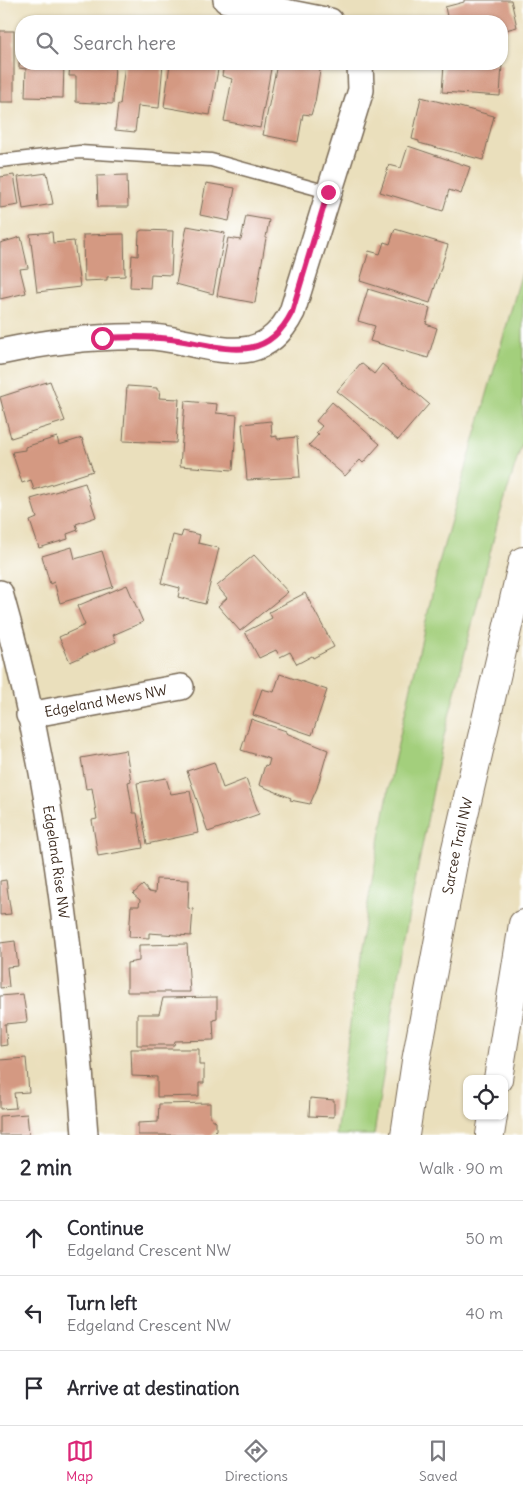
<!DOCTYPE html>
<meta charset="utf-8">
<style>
:root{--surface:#fff;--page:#f2f2f3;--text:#2b2b33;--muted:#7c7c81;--line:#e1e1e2;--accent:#db2777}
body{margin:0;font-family:Delius,sans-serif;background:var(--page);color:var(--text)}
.controls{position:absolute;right:15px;bottom:15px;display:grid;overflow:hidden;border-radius:10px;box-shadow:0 1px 4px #0004}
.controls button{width:45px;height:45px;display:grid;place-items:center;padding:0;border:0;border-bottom:1px solid var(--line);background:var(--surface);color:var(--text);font:25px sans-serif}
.stop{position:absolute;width:15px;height:15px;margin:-11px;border:4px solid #db2777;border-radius:50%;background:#fff}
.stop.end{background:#db2777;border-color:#fff;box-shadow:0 1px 5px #0008}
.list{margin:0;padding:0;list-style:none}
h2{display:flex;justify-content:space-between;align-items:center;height:65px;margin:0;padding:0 20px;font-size:21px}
h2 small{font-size:16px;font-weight:400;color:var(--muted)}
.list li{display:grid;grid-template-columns:32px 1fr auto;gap:15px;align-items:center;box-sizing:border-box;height:75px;padding:0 20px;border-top:1px solid var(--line)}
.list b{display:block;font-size:19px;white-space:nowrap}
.list p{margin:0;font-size:16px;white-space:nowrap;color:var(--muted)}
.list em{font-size:16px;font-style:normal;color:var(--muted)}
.icon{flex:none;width:28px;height:28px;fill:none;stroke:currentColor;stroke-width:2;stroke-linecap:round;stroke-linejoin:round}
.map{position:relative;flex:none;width:523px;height:1135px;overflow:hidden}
.search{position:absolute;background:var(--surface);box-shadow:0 1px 4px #0004;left:15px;right:15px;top:15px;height:55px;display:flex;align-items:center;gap:12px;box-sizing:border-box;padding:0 18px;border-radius:20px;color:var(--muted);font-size:19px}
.sheet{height:290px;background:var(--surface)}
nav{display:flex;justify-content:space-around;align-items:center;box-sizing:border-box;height:70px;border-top:1px solid var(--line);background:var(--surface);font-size:14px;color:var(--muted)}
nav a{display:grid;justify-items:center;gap:2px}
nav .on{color:var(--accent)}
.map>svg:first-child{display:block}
.green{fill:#a3cf7b;stroke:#6f7c4c}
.building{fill:#d49982}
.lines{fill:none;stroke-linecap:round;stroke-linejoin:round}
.service-casing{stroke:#786955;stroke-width:15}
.minor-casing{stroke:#786955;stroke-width:28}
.secondary-casing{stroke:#786955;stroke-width:30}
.service{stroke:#fff;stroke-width:12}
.minor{stroke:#fff;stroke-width:25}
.secondary{stroke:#fff;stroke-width:28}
.route{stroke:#db2777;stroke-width:6}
.labels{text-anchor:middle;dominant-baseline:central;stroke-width:4;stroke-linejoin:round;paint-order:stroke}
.street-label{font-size:14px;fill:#3b2a1e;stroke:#fff}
</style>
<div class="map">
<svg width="523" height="1135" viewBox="0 0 523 1135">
<rect width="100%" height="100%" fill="#fff"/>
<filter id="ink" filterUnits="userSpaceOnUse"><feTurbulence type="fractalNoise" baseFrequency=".02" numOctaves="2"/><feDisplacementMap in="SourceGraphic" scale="10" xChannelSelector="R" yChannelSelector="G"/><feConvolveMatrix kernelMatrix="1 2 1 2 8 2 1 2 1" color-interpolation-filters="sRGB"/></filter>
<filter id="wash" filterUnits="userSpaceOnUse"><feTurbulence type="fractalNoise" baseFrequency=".0096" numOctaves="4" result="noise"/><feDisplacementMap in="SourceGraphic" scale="20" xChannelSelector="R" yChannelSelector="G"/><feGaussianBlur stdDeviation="1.12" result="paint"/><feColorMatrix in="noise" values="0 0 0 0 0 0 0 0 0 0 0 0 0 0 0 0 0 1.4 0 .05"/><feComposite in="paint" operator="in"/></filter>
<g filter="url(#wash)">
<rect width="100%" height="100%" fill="#eadfbc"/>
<path class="green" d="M523 268V440L498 521 442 744 403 944 374 1135H336L359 952 393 766 440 559Z"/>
<g id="blocks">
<g class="building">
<path d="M464 0H511L517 27 502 31V21H448L445 7 464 2Z"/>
<rect x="0" y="31" width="14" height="71"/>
<path d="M20 42 21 64H64L63 98 25 97 26 69 19 68Z"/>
<path d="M70 64H115L113 104 76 102V76H69Z"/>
<path d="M125 64H163L159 108 138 106 135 132 115 130 118 104 120 105Z"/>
<path d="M170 64H219L210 115 164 107Z"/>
<path d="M224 64H254V66L271 69 260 128 224 121 232 79 222 76Z"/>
<path d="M277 64H321L315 102 311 115 303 114 298 142 263 135Z"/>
<path d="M444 64H502L500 96 442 92Z"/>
<path d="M421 97 494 116 483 160 419 143V141L412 139Z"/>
<path d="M408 146 470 167 461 194 449 190 443 211 380 192 389 165 401 168Z"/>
<path d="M47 173 53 204 23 209 18 177Z"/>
<path d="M14 175 19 205 0 208V177Z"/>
<path d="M127 175 128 207H98L97 176Z"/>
<path d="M206 183 235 188 229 221 200 215Z"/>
<path d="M246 216 269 220 255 303 217 296 228 238 241 240Z"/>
<path d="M187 226 225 233 213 294 176 284Z"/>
<path d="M395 229 448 245 430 303 360 281 369 251 380 254 384 242 390 244Z"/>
<path d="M142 230 173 231 171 275 151 274 150 288 130 287 132 255 138 256 139 232Z"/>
<path d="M52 232 53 243 74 241 80 287 37 292 30 234Z"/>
<path d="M124 234 125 276 107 277V280L84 281 83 235Z"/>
<path d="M21 237 28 268 20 269 26 293 0 299V243Z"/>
<path d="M368 289 430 308 426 324 437 328 428 358 370 341 375 326 358 321Z"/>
<path d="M361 363 374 374 382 364 429 404 398 440 337 391Z"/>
<path d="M50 381 65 421 11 438 0 397Z"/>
<path d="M127 386 157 388V390H160L159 398 179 399 176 443 123 441Z"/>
<path d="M185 401 217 404 216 413 237 415 233 470 180 466Z"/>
<path d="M332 402 380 444 363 463 360 460 345 476 309 445 319 434 316 433 322 426 316 421Z"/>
<path d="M271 421 272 437 277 436V439L297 437 300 477 247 480 242 424Z"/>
<path d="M57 437 59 445 82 438 93 471 34 490 31 480 22 483 12 452 25 450V447Z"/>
<path d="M85 483 96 517 76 524 78 530 67 534 68 539 39 548 30 521 37 518 31 499Z"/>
<path d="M183 531 200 535 198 543 219 548 205 604 178 597 180 588 161 583 173 535 181 537Z"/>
<path d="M72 547 75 559 102 551 113 587 60 603 54 582 50 584 42 556Z"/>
<path d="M254 555 288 592 240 631 218 606 227 598 217 586Z"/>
<path d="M127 585 143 622 113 635 116 642 70 662 59 637 85 625 77 606Z"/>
<path d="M305 593 334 647 313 658 312 656 297 664 290 652 280 657 276 650 259 658 245 632 272 618 269 612Z"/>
<path d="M280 674 327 690 312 735 253 715 262 689 274 692Z"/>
<path d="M251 719 286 731V733L328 750 317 788 310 804 290 800 291 798 259 785 265 765 268 766 270 759 241 750Z"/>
<path d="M126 750 131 781 128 782 133 813H137L143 848 98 856 92 820 97 819 92 788 86 789 81 758Z"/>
<path d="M214 762 223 788 246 779 259 814 208 832 187 771Z"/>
<path d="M166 778 171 794 190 791 198 833 147 844 137 783Z"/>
<path d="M156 879 189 880 188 908 193 909 191 936 149 933V938L129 937 131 906H139L140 900 133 894 143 885 149 892 155 893Z"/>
<path d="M6 880 11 914 0 915V881Z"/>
<path d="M15 941 18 966 7 967 9 987 0 988V943Z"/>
<path d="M187 944 190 992H127V963L139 961V945Z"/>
<path d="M23 994 27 1020 26 1022 5 1024 7 1045 0 1046V996Z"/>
<path d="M217 997V1019L213 1020 214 1040 175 1041 174 1045H137V1014H159L163 998Z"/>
<path d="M131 1049H199V1065H204V1083H199V1096L157 1097V1077L132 1076Z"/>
<path d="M26 1058 29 1092 14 1093 16 1108 0 1109V1060Z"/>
<path d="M310 1098 334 1100V1117L309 1116Z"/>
<path d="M210 1103V1117L216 1122V1130L211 1135H138V1123L158 1122 159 1104Z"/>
<path d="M27 1114 29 1135H0V1116Z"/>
</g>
</g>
</g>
<g filter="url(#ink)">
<use href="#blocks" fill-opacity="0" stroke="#786955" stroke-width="1"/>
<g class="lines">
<g class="service-casing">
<path id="service" d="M0 161 80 152 211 160 328 192"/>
</g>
<g class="minor-casing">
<g id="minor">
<path d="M226 0 330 21"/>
<path d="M0 352C50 341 100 335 152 337 184 339 219 355 250 349 271 344 283 330 292 312L361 90 360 64"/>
<path id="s1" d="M0 593C51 769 72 953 85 1135"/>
<path id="s2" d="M29 715 181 687"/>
</g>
</g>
<g class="secondary-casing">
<g id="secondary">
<path d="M498 1079 523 924"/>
<path id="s3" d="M405 1135 416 1061 455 853 523 561"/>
<path d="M490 1135 493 1116"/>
</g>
</g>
<use href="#service" class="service"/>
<use href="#minor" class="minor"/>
<use href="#secondary" class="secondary"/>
</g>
</g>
<g class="lines" filter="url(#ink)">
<path class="route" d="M102 338C126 337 148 336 171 339 220 345 264 368 292 312L328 192"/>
</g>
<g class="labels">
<g class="street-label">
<text stroke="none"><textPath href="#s2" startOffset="78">Edgeland Mews NW</textPath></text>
<text stroke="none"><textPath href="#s3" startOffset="294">Sarcee Trail NW</textPath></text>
<text stroke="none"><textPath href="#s1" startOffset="275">Edgeland Rise NW</textPath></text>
</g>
</g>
</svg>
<div class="controls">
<button><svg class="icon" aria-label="locate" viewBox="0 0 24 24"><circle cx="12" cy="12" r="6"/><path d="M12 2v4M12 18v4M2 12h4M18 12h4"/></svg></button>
</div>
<div class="stop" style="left:102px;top:338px"></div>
<div class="stop end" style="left:328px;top:192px"></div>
<div class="search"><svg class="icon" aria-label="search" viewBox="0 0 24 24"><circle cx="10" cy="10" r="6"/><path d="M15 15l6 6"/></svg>Search here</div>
</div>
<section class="sheet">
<h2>2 min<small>Walk · 90 m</small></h2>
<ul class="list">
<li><svg class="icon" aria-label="ahead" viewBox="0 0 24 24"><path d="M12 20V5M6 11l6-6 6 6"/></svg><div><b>Continue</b><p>Edgeland Crescent NW</p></div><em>50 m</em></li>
<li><svg class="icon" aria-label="left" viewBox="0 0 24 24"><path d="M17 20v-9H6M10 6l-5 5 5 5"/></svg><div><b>Turn left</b><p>Edgeland Crescent NW</p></div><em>40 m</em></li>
<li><svg class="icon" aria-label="arrive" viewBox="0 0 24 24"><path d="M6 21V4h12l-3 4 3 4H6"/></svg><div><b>Arrive at destination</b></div></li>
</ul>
</section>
<nav>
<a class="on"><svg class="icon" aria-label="map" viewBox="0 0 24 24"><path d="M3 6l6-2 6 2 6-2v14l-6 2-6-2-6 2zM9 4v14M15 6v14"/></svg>Map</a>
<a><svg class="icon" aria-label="directions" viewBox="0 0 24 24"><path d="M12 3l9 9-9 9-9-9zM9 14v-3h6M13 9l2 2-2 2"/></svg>Directions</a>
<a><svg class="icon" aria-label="saved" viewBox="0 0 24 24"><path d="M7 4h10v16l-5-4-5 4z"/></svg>Saved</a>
</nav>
